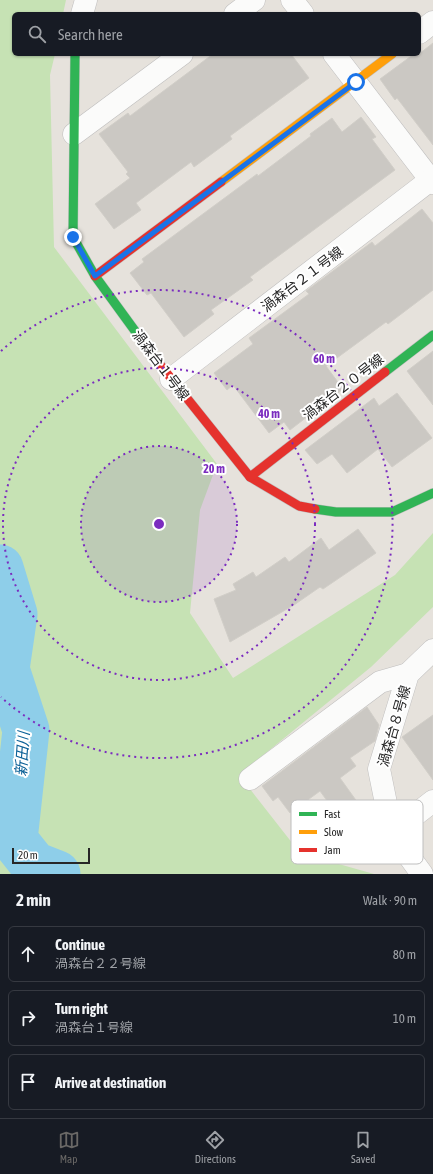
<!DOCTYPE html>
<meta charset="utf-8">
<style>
:root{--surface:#171b24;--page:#20242c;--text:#f1f3f6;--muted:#9ea1a6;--line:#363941;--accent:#6a6866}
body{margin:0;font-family:"Asap Condensed","Noto Sans JP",sans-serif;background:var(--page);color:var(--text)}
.scale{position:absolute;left:12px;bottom:10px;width:78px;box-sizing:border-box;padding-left:4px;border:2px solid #272727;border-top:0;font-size:11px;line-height:14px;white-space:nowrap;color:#272727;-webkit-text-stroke:3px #fff;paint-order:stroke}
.stop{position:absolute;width:12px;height:12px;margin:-9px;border:3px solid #1a73e8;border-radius:50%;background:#fff}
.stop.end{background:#1a73e8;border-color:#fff;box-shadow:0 1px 4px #0008}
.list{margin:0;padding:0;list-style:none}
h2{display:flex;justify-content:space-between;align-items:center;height:52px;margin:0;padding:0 16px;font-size:17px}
h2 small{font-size:13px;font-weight:400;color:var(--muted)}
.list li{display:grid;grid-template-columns:26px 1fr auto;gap:12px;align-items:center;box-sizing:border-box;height:56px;margin:0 8px 8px;padding:0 8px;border:1px solid var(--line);border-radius:6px}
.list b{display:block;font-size:15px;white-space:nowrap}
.list p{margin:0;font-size:13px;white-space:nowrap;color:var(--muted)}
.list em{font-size:13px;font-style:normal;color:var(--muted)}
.icon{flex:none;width:22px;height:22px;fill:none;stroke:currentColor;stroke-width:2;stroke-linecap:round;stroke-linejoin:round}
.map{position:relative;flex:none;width:433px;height:874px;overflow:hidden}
.search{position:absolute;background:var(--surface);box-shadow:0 1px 3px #0004;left:12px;right:12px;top:12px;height:44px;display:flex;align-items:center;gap:10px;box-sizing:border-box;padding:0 14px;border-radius:6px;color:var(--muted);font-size:15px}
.sheet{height:244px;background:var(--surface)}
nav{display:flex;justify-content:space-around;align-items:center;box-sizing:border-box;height:56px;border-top:1px solid var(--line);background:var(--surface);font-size:11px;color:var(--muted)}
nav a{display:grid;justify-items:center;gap:2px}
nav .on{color:var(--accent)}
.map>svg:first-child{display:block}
.green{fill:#c6e2b4}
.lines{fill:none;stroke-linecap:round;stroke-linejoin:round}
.river{stroke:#8ecee9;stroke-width:47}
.building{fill:#cbc8c3;stroke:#d1cec8}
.street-casing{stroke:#bfbebe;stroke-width:23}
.fast-casing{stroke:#bfbebe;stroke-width:10}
.slow-casing{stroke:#bfbebe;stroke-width:10}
.jam-casing{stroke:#bfbebe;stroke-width:10}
.street{stroke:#fbfbfa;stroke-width:22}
.fast{stroke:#30b455;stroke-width:9}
.slow{stroke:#ff9f0a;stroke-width:9}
.jam{stroke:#e5322d;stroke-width:9}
.route{stroke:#1a73e8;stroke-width:5}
.ring{fill:none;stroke:#7b2cbf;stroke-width:2;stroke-dasharray:2 4}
.labels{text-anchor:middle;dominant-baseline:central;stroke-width:4;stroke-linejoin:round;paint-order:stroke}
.street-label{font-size:14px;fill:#272727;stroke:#fff}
.water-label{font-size:15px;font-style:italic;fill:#0c6197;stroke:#fff}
.key{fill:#fff;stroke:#bebebe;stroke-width:1}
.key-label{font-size:11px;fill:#272727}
.centre{fill:#7b2cbf;stroke:#fff;stroke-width:2}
.ring-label{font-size:12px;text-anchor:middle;font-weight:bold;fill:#7b2cbf;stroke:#fff;stroke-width:4;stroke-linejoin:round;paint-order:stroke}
</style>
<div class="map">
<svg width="433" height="874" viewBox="0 0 433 874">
<rect width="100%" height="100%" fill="#e6e2dc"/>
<path class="green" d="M0 0H66L63 14H14V54H55L50 75 54 247 217 464 200 510 190 613 233 678 395 575 433 533V607L371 667 239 775 300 853 374 874H0Z"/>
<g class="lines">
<path class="river" d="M0 568 14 614 6 669 26 730 14 840 34 865 57 874"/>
</g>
<g class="building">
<path d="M433 43V145L397 98 395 100 380 79 414 54H419Z"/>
<path d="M213 54H291L309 78 230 136 232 139 194 167 191 162 136 203 141 210 114 229 95 204 130 178 126 174 128 172 99 134 128 113 130 116Z"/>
<path d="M361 117 376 137 372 139 395 170 250 277 253 280 211 310 214 314 184 337 151 293 147 295 130 273 144 262 142 259 257 174 258 176 311 136 310 134 332 118 342 132Z"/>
<path d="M422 209 433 223V290L388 324 386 322 326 366 343 389 290 430 284 422 269 433 233 385 227 390 214 373 253 344 249 338 309 294 306 291 372 242 375 246Z"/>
<path d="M433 351V405L407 371Z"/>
<path d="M397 393 432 438 392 467 378 449 347 473 332 454 317 464 305 450 374 398 379 406Z"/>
<path d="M358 529 376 553 323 589 320 587 294 605 230 642 214 599 236 590 233 584 253 572 256 577 285 557 289 562 321 538 329 550Z"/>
<path d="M367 707 379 725 375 741 350 758 356 766 340 778 373 824 354 838 320 791 290 813 278 797 273 801 262 786Z"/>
<path d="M433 715V780L402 737Z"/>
</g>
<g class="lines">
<g class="street-casing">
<g id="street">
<path d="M292 0 303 14"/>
<path d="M82 14 86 0"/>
<path d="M235 14 254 0"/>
<path d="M419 33 433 22"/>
<path d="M334 54 433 183"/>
<path d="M74 134 182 54"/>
<path d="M171 379 433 178"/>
<path d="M250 779 380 682 408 674"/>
<path d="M392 833 433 801"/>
<path d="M422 874 392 833 379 769 408 674 433 650"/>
</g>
</g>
<g class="fast-casing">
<g id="fast">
<path d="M75 54 73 237 95 276 154 357"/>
<path d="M385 372 433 335"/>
<path d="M315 509 336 512H392L433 493"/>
</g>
</g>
<g class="slow-casing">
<path id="slow" d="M221 182 392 54"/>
</g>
<g class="jam-casing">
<g id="jam">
<path d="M95 276 221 182"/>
<path d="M154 357 250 477 299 506 315 509"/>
<path d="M250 477 385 372"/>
</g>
</g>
<use href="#street" class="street"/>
<use href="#fast" class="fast"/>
<use href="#slow" class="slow"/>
<use href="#jam" class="jam"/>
</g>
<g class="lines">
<path class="route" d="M73 237 95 276 356 82"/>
</g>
<circle cx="159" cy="524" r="78" fill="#7b2cbf" fill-opacity=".12"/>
<g class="ring">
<circle cx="159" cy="524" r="78"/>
<circle cx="159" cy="524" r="156"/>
<path d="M1 351A234 234 0 1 1 1 697"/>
</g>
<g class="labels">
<g class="street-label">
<text transform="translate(302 279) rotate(-37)">渦森台２１号線</text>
<text transform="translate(161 365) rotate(53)">渦森台１号線</text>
<text transform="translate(343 387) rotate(-38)">渦森台２０号線</text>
<text transform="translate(394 726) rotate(-74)">渦森台８号線</text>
</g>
<g class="water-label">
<text transform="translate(22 754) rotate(-86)">新田川</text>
</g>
</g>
<rect x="291" y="800" width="132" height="64" rx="6" class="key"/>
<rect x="299" y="812" width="18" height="4" fill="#30b455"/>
<rect x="299" y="830" width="18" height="4" fill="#ff9f0a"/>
<rect x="299" y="848" width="18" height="4" fill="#e5322d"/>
<g class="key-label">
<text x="324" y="818">Fast</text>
<text x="324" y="836">Slow</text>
<text x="324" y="854">Jam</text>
</g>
<circle cx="159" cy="524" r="6" class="centre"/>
<g class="ring-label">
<text x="324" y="363">60 m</text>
<text x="269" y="418">40 m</text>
<text x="214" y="473">20 m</text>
</g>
</svg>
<div class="scale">20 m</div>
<div class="stop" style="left:356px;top:82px"></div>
<div class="stop end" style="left:73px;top:237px"></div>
<div class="search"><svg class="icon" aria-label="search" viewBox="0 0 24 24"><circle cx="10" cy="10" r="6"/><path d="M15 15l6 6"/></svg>Search here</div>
</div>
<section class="sheet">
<h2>2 min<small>Walk · 90 m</small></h2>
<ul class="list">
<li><svg class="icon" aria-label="ahead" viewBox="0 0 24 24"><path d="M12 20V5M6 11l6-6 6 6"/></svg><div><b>Continue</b><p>渦森台２２号線</p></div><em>80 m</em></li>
<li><svg class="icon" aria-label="right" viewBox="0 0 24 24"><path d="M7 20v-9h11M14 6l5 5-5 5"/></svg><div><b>Turn right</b><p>渦森台１号線</p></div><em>10 m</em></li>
<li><svg class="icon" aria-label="arrive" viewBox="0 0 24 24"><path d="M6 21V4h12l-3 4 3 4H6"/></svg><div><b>Arrive at destination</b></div></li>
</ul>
</section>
<nav>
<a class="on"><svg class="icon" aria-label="map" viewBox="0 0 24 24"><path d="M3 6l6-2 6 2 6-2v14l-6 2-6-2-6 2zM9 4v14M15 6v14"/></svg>Map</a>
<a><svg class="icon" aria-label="directions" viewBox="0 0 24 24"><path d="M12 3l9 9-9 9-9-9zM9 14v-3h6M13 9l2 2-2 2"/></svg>Directions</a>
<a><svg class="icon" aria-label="saved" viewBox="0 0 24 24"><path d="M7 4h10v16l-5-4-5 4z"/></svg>Saved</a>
</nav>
